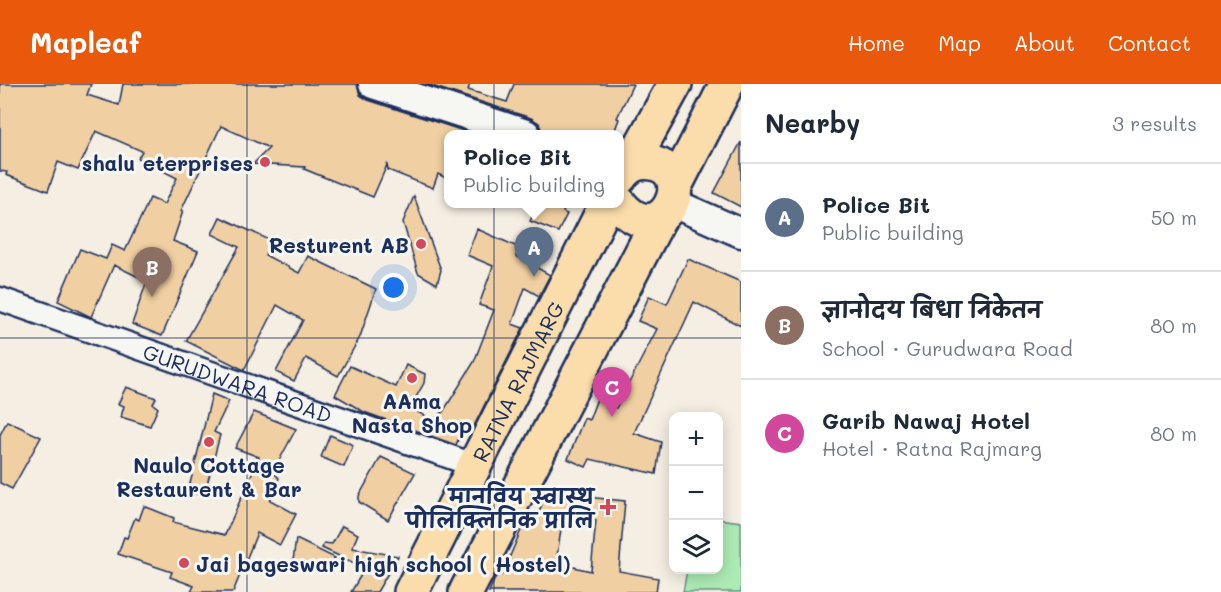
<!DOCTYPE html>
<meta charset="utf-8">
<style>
:root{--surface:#fff;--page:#f6f6f7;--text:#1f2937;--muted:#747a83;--line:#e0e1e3;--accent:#ea580c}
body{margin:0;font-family:Mali,"Playpen Sans Deva",sans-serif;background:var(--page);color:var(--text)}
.controls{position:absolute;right:18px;bottom:18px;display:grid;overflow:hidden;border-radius:12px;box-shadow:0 3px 15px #0003}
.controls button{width:54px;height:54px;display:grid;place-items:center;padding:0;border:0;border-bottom:2px solid var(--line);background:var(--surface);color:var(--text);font:30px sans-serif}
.you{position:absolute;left:394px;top:204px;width:21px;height:21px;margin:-15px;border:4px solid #fff;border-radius:50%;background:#1a73e8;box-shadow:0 0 0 9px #1a73e833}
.badge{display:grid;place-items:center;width:39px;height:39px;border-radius:50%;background:var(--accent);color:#fff;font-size:20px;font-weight:700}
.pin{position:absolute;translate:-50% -50px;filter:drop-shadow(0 2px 3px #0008)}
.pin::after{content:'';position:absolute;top:32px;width:21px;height:18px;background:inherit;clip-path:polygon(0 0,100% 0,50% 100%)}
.popup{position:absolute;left:444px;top:46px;width:180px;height:78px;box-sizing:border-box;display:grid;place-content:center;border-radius:12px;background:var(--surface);filter:drop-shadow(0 2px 4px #0005);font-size:20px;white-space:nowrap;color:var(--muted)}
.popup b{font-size:22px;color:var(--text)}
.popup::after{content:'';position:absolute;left:50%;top:100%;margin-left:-12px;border:12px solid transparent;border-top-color:var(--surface)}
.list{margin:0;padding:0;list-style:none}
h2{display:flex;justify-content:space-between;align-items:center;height:78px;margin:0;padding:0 24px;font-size:26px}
h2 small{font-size:20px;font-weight:400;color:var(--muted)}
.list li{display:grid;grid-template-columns:39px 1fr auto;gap:18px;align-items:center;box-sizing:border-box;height:108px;padding:0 24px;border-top:2px solid var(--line)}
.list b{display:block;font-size:22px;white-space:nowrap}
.list p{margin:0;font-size:20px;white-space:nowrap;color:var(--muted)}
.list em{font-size:20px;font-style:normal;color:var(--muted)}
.icon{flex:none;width:33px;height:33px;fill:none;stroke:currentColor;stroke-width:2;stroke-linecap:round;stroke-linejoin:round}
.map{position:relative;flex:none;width:741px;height:508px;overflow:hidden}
header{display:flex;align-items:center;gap:36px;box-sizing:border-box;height:84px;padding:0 30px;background:var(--accent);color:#fff}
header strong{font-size:28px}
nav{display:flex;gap:33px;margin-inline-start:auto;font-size:21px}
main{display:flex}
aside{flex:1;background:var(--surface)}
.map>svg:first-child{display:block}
.green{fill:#acebb3;stroke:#648d88;stroke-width:1.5}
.building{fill:#f0d0a2;stroke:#1b2f5e;stroke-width:1.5;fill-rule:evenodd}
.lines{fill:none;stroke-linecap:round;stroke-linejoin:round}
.minor-casing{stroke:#1b2f5e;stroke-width:27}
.tertiary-casing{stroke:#1b2f5e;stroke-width:33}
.trunk-casing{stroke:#1b2f5e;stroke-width:38}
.minor{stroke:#f6f6f2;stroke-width:22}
.tertiary{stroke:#f6f6f2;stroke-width:28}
.trunk{stroke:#fbddab;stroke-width:33}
.grid{fill:none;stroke:#1b2f5e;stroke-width:1.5;stroke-opacity:0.55}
.poi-dot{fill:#d1495b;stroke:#f6f6f2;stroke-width:2}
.labels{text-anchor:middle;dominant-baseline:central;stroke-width:6;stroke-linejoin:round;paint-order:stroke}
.poi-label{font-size:21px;font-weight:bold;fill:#1b2f5e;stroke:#f6f6f2;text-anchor:end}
.street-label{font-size:21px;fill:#1b2f5e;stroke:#f6f6f2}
</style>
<header>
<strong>Mapleaf</strong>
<nav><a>Home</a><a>Map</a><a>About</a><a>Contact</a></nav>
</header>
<main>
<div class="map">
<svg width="741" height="508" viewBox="0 0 741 508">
<rect width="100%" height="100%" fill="#f5eee2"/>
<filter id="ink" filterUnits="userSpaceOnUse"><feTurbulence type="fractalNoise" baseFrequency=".0167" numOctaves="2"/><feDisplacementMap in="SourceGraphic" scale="12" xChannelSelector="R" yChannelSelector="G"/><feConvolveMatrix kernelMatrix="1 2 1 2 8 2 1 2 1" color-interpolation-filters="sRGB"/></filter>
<g filter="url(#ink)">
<path class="green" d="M719 435 741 438V508H683L687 486H718Z"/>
<g class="building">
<path d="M0 0H91L87 11 119 21 123 0H357L360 11 368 16 470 49 448 51V95L438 90 433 104 388 86 387 81 373 113 304 85 305 83 253 80 269 64 221 42 181 127H183L173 157 198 167 162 252 132 240 147 197 114 181 91 233 58 217 80 165 106 175 112 161 125 167 150 114 164 120 177 94 138 74 142 67 96 47 78 86 58 78 48 107 6 91 7 88 0 87Z"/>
<path d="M426 0H470L468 6 507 18 514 0H633L617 34 619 35 613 51H548L542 49 539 39 531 34Z"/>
<path d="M741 58V123L714 109Z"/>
<path d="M414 112 441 186 437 200 418 189 403 138Z"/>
<path d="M538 120H567L563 128 567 130 558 148 530 137Z"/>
<path d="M220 133 272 157 265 171 299 189 308 172 376 205 360 253 338 292 306 274 294 297 276 288 303 236 277 221 244 286 186 257 239 163 212 150Z"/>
<path d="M477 145 520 164 516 172 550 191 539 212 525 204 512 240 523 244 473 344 465 339 456 361 364 328 335 311 350 282 396 303 406 281 425 290 424 299 410 324 433 336 443 328 474 278 494 226 479 221 493 182 467 171Z"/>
<path d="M688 175 741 198V242L694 218 634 349 661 358 656 390 590 375 586 383 568 375 584 334 589 336 598 312 616 324 657 245 638 237 649 212 667 220Z"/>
<path d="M126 303 156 314 153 320 158 324 150 342 121 333 124 322 118 320Z"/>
<path d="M212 310 229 317 214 348 220 351 204 412 188 408Z"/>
<path d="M254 328 296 345 273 388 279 394 270 416 296 430 280 461 257 449 233 508H191L194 502 170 493 172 488 118 470 124 453 127 454 135 434 139 436 144 422 174 434 173 438 225 451 259 373 235 364Z"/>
<path d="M7 337 41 353 12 405 0 399V351Z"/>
<path d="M330 351 353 361 344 383 321 373Z"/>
<path d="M381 373 415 389 388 436 359 418V412Z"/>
<path d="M546 408 587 418V413L625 417 619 487 658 494 656 508H489L497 490 502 491 527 432 537 434ZM563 432 596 436 591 487 556 479Z"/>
<path d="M342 442 358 450 352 464 398 472 377 508H351L365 484 322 464 324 459 332 460Z"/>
<path d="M296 455 335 474 327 487 293 477Z"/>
</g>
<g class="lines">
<g class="minor-casing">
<g id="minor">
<path id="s1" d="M0 215 476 382"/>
</g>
</g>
<g class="tertiary-casing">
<g id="tertiary">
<path d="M373 0 526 50"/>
<path d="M673 119 741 149"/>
</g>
</g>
<g class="trunk-casing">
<g id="trunk">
<path d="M630 82 675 0"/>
<path d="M675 102 727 0"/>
<path d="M619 119C661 173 702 86 651 79 637 77 628 82 620 93"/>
<path id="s2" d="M411 508 607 119"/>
<path d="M466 508 660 133"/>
</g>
</g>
<use href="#minor" class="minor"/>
<use href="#tertiary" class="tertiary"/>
<use href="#trunk" class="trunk"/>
</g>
</g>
<path class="grid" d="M247 0V508M494 0V508M0 254H741"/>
<g class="poi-dot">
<circle cx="265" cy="78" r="6"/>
<circle cx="421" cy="160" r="6"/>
<circle cx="412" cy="294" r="6"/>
<circle cx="209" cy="358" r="6"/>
<path d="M605 414h6v6h6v6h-6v6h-6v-6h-6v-6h6z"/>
<circle cx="184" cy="479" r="6"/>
</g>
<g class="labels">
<g class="poi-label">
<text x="253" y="78">shalu eterprises</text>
<text x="409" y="160">Resturent AB</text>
<text x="412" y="316" text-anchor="middle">AAma<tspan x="412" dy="24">Nasta Shop</tspan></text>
<text x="209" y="380" text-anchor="middle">Naulo Cottage<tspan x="209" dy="24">Restaurent &amp; Bar</tspan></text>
<text x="594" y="411">मानविय स्वास्थ<tspan x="594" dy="24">पोलिक्लिनिक प्रालि</tspan></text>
<text x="196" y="479" text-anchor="start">Jai bageswari high school ( Hostel)</text>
</g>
<g class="street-label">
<text stroke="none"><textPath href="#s2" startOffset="236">RATNA RAJMARG</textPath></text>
<text stroke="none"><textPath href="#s1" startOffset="252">GURUDWARA ROAD</textPath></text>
</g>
</g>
</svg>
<div class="controls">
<button>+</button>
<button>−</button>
<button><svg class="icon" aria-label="layers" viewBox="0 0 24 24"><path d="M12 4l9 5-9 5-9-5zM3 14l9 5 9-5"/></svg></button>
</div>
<div class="you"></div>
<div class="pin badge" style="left:534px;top:193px;background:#5c6f8a">A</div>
<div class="popup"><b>Police Bit</b>Public building</div>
<div class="pin badge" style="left:152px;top:213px;background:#8d6e63">B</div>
<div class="pin badge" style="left:612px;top:333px;background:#d1479c">C</div>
</div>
<aside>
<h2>Nearby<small>3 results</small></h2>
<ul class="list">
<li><span class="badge" style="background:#5c6f8a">A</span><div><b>Police Bit</b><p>Public building</p></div><em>50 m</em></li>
<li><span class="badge" style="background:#8d6e63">B</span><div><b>ज्ञानाेदय बिधा निकेतन</b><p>School · Gurudwara Road</p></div><em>80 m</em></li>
<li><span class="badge" style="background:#d1479c">C</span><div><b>Garib Nawaj Hotel</b><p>Hotel · Ratna Rajmarg</p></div><em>80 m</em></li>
</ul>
</aside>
</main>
